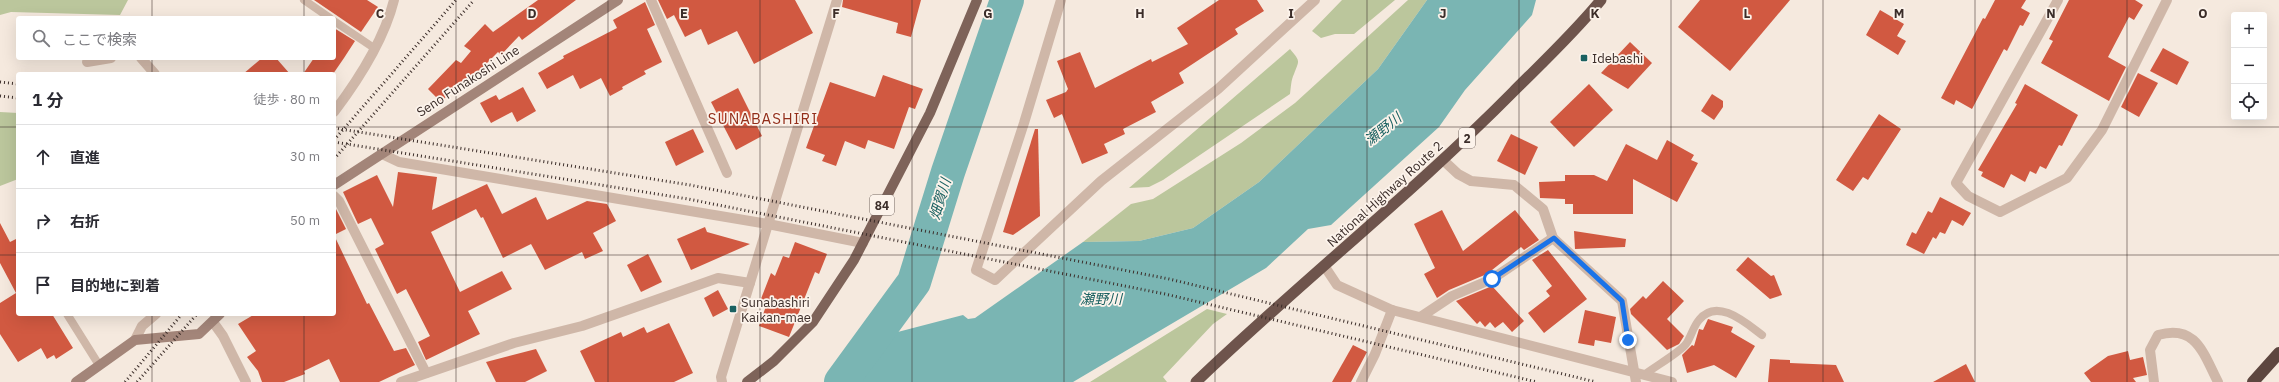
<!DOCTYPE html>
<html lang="ja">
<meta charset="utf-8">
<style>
:root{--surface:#fff;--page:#f2f2f3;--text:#2b2b33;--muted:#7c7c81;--line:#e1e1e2}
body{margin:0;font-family:"IBM Plex Sans","Noto Sans JP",sans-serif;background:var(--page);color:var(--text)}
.controls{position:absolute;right:12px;top:12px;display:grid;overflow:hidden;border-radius:4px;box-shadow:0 4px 16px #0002}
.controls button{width:36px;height:36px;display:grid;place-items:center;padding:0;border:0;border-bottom:1px solid var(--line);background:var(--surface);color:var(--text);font:20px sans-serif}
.stop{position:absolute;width:12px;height:12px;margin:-9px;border:3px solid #1a73e8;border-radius:50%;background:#fff}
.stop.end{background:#1a73e8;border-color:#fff;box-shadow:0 1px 4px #0008}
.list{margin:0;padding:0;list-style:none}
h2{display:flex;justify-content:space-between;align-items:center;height:52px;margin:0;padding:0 16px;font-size:17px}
h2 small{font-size:13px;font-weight:400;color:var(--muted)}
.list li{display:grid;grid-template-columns:26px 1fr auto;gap:12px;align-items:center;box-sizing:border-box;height:64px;padding:0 16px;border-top:1px solid var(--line)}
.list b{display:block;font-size:15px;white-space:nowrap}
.list em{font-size:13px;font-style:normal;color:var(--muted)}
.icon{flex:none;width:22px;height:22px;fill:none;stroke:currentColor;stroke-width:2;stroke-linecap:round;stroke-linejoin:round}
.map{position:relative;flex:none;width:2279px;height:382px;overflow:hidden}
.search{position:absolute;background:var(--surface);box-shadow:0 4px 16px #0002;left:16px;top:16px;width:320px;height:44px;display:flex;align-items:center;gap:10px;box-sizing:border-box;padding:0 14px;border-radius:4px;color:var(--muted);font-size:15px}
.panel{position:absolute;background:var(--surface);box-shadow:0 4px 16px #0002;left:16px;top:72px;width:320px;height:244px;border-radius:4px}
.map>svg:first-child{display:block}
.green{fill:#bbc69c}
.water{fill:#7ab5b3}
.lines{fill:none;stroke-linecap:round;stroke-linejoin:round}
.river{stroke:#7ab5b3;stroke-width:34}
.building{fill:#d15941}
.service{stroke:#cfb7a8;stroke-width:8}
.minor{stroke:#cfb7a8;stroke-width:10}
.secondary{stroke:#a38579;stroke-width:10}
.primary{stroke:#7e6359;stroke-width:10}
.trunk{stroke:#6e544c;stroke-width:11}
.motorway{stroke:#5d463f;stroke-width:12}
.rail{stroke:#3b2d29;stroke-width:3;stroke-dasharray:1 3;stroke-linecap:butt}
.route{stroke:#1a73e8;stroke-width:5}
.grid{fill:none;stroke:#3b2d29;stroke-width:1;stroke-opacity:0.55}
.poi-dot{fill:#1a6161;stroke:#fcf3eb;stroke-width:1.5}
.labels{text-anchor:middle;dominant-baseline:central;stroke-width:3.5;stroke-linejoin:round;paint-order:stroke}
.shield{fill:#fcf3eb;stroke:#756863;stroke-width:1}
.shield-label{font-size:12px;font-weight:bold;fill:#3b2d29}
.poi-label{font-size:13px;fill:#3b2d29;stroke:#fcf3eb;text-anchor:start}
.street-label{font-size:13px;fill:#3b2d29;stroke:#fcf3eb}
.water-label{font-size:14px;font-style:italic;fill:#1a6161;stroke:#fcf3eb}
.quarter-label{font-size:15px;letter-spacing:1px;fill:#922e1a;stroke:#fcf3eb}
.grid-label{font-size:13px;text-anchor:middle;font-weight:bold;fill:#3b2d29;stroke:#fcf3eb;stroke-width:3.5;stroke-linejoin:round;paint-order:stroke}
</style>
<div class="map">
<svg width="2279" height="382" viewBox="0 0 2279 382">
<rect width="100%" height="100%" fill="#f5e9de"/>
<g class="green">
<path d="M0 0H128L120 15 11 12 0 15Z"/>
<path d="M1342 0H1395L1354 34H1335L1321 38 1312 31Z"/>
<path d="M1408 0H1427L1378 69 1259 182 1193 228 1139 241 1083 242 1131 204 1153 199 1241 143 1295 103Z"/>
<path d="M1290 49C1301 62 1299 60 1294 74 1291 80 1291 87 1290 94L1163 180 1149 187 1129 188Z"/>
<path d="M0 112 18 113V179L0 186Z"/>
<path d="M1207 309 1227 314 1213 324 1163 377 1167 382H1090Z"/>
</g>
<path class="water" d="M1427 0H1536L1532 15 1465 90 1439 127 1331 225 1308 229 1266 268 1073 382H826L867 340 963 315 968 319 975 318 1083 242 1139 241 1193 228 1259 182 1378 69Z"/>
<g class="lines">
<path class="river" d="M841 382 914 282 948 172 1007 0"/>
</g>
<g class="building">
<path d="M314 0H367L378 7 361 32Z"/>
<path d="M538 0H576L522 40 519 36 501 55 498 52 466 84 462 81 441 102 428 89 456 60 461 63 471 51 464 46 485 24 493 32Z"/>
<path d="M658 0H795L813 33 754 64 737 31 708 45 701 29 685 37 674 15 667 19Z"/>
<path d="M843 0H921L911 37 896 33 898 23 842 7Z"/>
<path d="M1219 0H1257L1264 11 1235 29 1238 34 1179 73 1184 83 1151 102 1156 112 1123 129 1125 134 1104 144 1108 153 1082 164 1062 114 1054 118 1046 100 1066 92 1068 89 1057 61 1080 52 1095 88 1151 59 1152 62 1188 44 1177 28Z"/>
<path d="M1700 0H1790L1730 71 1678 27Z"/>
<path d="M1995 0H2026L2021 8 2030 13 2023 26 2020 25 2007 51 2004 49 1972 109 1956 100 1954 105 1941 98 1983 18 1985 19Z"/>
<path d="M2069 0H2135L2143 5 2134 20 2129 17 2108 57 2126 67 2109 101 2041 63 2053 41 2049 39Z"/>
<path d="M645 2 655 25 647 29 662 62 644 71 646 74 622 87 623 89 610 96 601 78 580 89 573 75 547 89 538 73 564 58 563 56 617 28 613 20Z"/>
<path d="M1880 10 1904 24 1897 36 1906 41 1898 55 1866 35Z"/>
<path d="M334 28 355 41 344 58 333 74H303L314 58H334Z"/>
<path d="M1630 42 1652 63 1628 89 1601 73Z"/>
<path d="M2163 48 2189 62 2177 85 2150 71Z"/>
<path d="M262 58H276L290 74H243Z"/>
<path d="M2138 73 2158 83 2139 117 2121 107Z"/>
<path d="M883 75 923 89 915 109 909 107 894 149 868 140 865 149 845 141 836 166 822 161 825 155 806 148 830 82 875 97Z"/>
<path d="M1589 84 1613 110 1574 147 1550 122Z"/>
<path d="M2025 84 2078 115 2062 146 2059 145 2046 169 2040 166 2036 174 2030 171 2025 182 2011 174 2004 188 1981 176 1983 172 1978 170 2017 104 2015 103Z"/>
<path d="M523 87 536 111 517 122 512 112 491 123 480 103 496 95 499 100Z"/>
<path d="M738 88 762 136 736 150 711 102Z"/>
<path d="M1712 94 1723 101V107L1714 120 1701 111Z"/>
<path d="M1879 114 1901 129 1868 180 1863 177 1853 191 1836 180Z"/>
<path d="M693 129 704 152 676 166 665 142Z"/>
<path d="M1035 129H1038L1040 216 1013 235 1003 232Z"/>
<path d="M1511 134 1538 147 1525 175 1497 161Z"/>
<path d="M1667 140 1694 155 1691 160 1698 163 1677 202 1633 179V214H1573V204H1565V199L1540 198 1539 182 1565 181V175H1594L1607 181 1626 144 1657 160Z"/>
<path d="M398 172 437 177 432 210 487 184 502 214 536 197 547 220 587 201 607 204 616 221 593 233 603 251 585 259 582 252 545 270 531 244 503 258 483 217 481 218 476 209 431 232 460 292 502 271 512 289 468 311 480 334 426 360 418 342 430 336 406 289 397 294 375 249 384 244 371 218 358 224 343 192 377 175 393 207Z"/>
<path d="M1940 197 1971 213 1963 226 1952 220 1945 234 1940 232 1936 239 1933 237 1924 254 1906 245 1912 232 1916 234 1928 211 1932 213Z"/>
<path d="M336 209 346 229 334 235 367 304 369 303 394 351 406 348 415 365 379 382H340L329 359 304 371 305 374 284 382H262L258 371 247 357 256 351 238 324 255 314H334V210Z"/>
<path d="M1442 210 1463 251 1515 210 1539 240 1524 250 1521 247 1487 274 1449 290 1437 298 1424 274 1435 268 1414 224Z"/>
<path d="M0 223 10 242 18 238V314H52L73 348 56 359 54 355 47 359 41 348 18 362 0 334V303L16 293 0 263Z"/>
<path d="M705 227 707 232 750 244 691 270 677 239Z"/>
<path d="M1574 231 1626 239 1625 247 1575 249Z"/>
<path d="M795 242 827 254 819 274 815 272 789 337 759 326 766 306 759 304 771 273 775 276 783 256 789 258Z"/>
<path d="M1548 250 1587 299 1544 333 1528 313 1550 296 1546 291 1552 286 1532 260Z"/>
<path d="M648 254 662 282 641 292 627 265Z"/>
<path d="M1748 257 1771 276 1774 275 1782 295 1770 299 1736 270Z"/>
<path d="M1663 281 1684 301 1667 319 1684 336 1679 344 1667 350 1631 314 1630 309 1643 296 1646 299Z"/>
<path d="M1492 286 1524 321 1512 332 1503 322 1495 328 1490 322 1485 327 1480 321 1477 324 1456 301Z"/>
<path d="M718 290 728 309 713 317 704 298Z"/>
<path d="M1585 310 1616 317 1611 343 1595 340 1594 346 1578 343Z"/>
<path d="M1708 319 1733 327 1731 332 1755 346 1736 378 1714 365 1687 373 1682 355 1692 345 1694 346 1699 329 1703 330Z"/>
<path d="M669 323 693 373 674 382H595L580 351 621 332 623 337 644 327 647 333Z"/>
<path d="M1353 345 1367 352 1351 382H1332Z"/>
<path d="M536 349 547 371 525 382H496L486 362Z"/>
<path d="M2128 351 2130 360 2143 357 2147 375 2133 378 2136 382H2091L2084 373 2108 356Z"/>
<path d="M1770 359 1790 360V363L1836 365 1844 382H1768Z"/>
<path d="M1966 364 1975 382H1933Z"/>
</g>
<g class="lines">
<g class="service">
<path d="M304 0 330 18"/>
<path d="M334 21 374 48"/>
<path d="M67 314 99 365"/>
<path d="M1644 375C1654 367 1679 353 1686 344 1691 337 1693 327 1699 320 1717 297 1746 323 1762 335"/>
</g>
<g class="minor">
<path d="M651 0 727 173"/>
<path d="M1061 0 1024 123 976 270 995 280 1101 181 1218 89 1315 0"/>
<path d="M2058 0 1956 183 1968 196 2000 212 2067 178 2102 130 2167 0"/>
<path d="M141 58 155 74"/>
<path d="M87 62 111 58"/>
<path d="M334 112C359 79 384 40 394 0"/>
<path d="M382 154 399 162 768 224 863 243"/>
<path d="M1443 160 1458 174 1471 181 1514 185 1543 209 1553 238 1622 301 1636 382"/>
<path d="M334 196 339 201 426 373"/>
<path d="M1325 267 1337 285 1392 310 1672 382"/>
<path d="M1422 316 1452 296 1492 279 1553 238"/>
<path d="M213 322 223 336 246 382"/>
<path d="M135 340 142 326 156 314"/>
<path d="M401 382 514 343 582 326 718 278 750 283"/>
<path d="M722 382 721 377 837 0"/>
<path d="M1361 382 1375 354 1392 310"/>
<path d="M2154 382 2150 350 2158 335C2196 324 2203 353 2218 382"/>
</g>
<g class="secondary">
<path d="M334 185 618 0"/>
<path d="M76 382 135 340 199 334 220 314"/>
</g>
<path class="primary" d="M747 382 774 361 813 322 854 260 930 113 977 0"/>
<path class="trunk" d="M1196 382C1299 283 1412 194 1513 92 1543 62 1574 33 1601 0"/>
<path class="motorway" d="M2253 382 2279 353"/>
<g class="rail">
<path d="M0 82 18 84"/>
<path d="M0 96 18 98"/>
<path d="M334 128 690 185 1169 279 1596 382"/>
<path d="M334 140 456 0"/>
<path d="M334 142 688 199 1165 294 1537 382"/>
<path d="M334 159 474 0"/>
<path d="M125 382 182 314"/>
<path d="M137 382 197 314"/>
</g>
</g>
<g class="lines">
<path class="route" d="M1492 279 1554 238 1622 301 1628 340"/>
</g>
<path class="grid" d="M152 0V18M304 0V18M456 0V382M608 0V382M760 0V382M912 0V382M1064 0V382M1215 0V382M1367 0V382M1519 0V382M1671 0V382M1823 0V382M1975 0V382M2127 0V382M152 58V74M304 58V74M0 127H18M334 127H2279M0 255H18M334 255H2279M152 314V382M304 314V382"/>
<g class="poi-dot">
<rect x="1580" y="54" width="8" height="8" rx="2"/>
<rect x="729" y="305" width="8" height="8" rx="2"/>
</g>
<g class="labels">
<g class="shield">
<rect x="1459" y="128" width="16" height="20" rx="3"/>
<rect x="870" y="195" width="24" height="20" rx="3"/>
</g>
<g class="shield-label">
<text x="1467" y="138">2</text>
<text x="882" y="205">84</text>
</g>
<g class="poi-label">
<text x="1592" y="58">Idebashi</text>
<text x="741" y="302">Sunabashiri<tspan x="741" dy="15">Kaikan-mae</tspan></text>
</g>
<g class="street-label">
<text transform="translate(468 81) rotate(-33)">Seno Funakoshi Line</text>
<text transform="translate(1385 194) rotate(-42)">National Highway Route 2</text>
</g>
<g class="water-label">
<text transform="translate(1383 129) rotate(-39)">瀬野川</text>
<text transform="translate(940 199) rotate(-73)">畑賀川</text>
<text x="1101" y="299">瀬野川</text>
</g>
<g class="quarter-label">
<text x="763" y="118">SUNABASHIRI</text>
</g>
</g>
<g class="grid-label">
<text x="380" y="18">C</text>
<text x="532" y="18">D</text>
<text x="684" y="18">E</text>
<text x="836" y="18">F</text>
<text x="988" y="18">G</text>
<text x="1140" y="18">H</text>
<text x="1291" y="18">I</text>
<text x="1443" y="18">J</text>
<text x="1595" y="18">K</text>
<text x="1747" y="18">L</text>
<text x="1899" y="18">M</text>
<text x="2051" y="18">N</text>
<text x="2203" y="18">O</text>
</g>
</svg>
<div class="controls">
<button>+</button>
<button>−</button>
<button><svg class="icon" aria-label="locate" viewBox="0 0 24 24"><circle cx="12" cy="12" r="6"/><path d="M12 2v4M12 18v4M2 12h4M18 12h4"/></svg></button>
</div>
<div class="stop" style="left:1492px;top:279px"></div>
<div class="stop end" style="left:1628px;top:340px"></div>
<div class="search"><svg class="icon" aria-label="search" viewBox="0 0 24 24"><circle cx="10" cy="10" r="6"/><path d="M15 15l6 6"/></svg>ここで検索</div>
<section class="panel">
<h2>1 分<small>徒歩 · 80 m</small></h2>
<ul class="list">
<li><svg class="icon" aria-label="ahead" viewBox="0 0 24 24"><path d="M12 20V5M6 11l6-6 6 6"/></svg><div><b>直進</b></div><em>30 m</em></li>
<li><svg class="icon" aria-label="right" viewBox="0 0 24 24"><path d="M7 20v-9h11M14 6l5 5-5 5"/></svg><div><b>右折</b></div><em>50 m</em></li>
<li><svg class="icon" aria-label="arrive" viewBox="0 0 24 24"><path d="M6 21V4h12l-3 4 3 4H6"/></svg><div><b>目的地に到着</b></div></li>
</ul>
</section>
</div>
